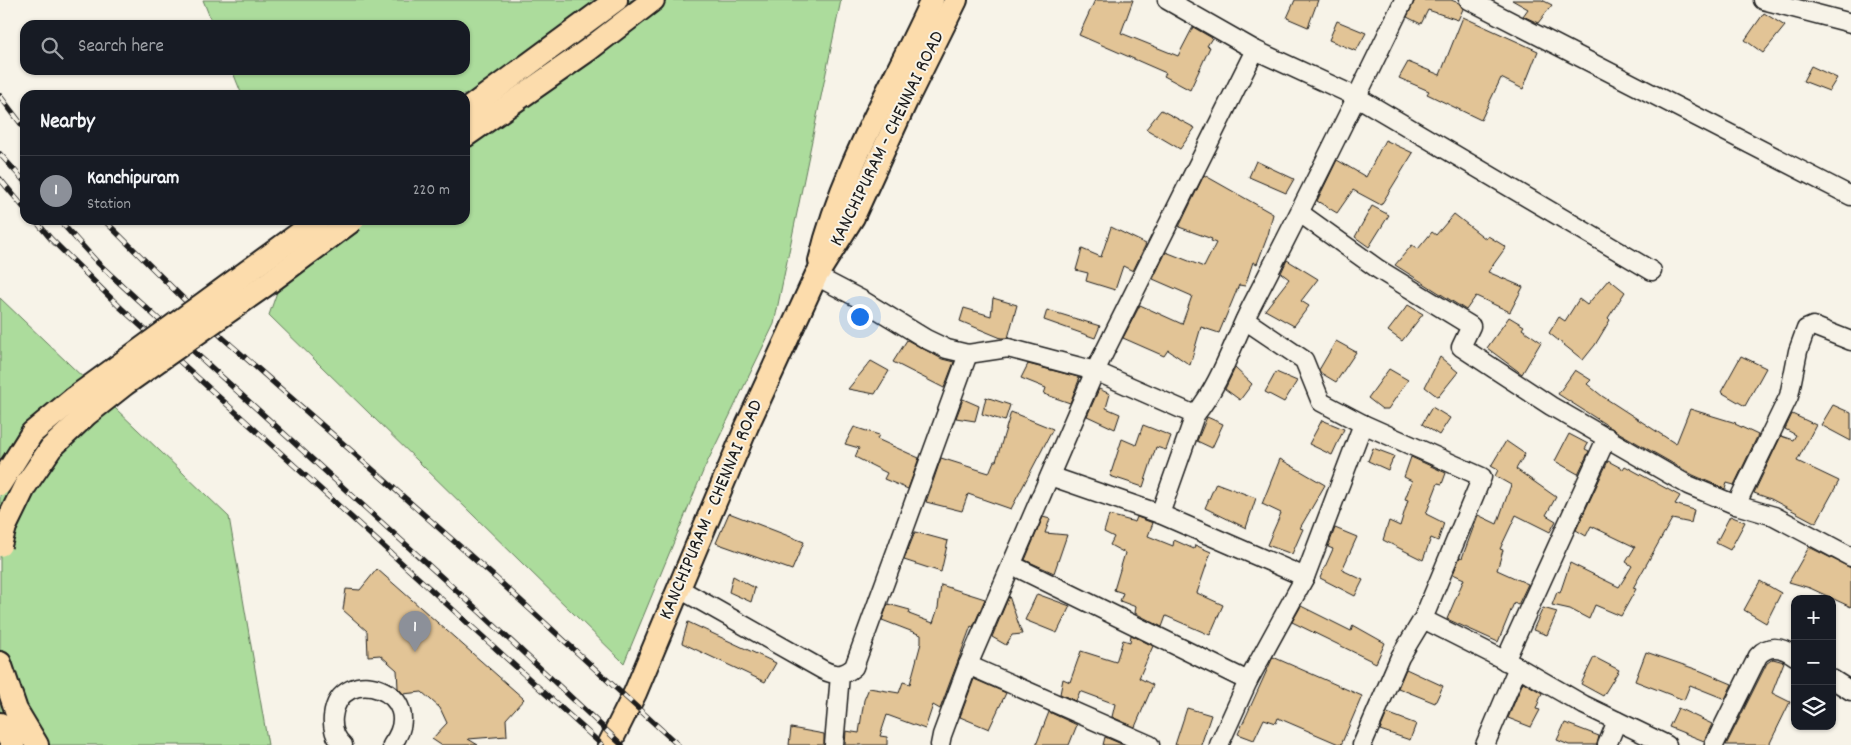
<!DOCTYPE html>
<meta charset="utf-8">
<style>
:root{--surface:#171b24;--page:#242831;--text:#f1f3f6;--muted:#9ea1a6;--line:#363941;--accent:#8c9099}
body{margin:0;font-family:Dekko,sans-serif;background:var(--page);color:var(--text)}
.controls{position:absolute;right:15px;bottom:15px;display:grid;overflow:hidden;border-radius:10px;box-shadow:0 1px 4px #0004}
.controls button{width:45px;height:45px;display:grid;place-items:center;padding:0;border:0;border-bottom:1px solid var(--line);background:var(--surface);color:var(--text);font:25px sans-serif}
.you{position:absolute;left:859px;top:316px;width:18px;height:18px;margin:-12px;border:4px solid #fff;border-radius:50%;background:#1a73e8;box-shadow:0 0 0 8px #1a73e833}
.badge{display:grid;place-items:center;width:32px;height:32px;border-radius:50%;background:var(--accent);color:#fff;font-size:16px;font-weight:700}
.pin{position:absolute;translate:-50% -41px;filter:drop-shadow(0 1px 2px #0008)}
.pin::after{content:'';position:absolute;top:26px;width:18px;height:15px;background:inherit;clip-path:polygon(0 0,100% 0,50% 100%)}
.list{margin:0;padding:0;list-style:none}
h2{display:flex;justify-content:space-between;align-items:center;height:65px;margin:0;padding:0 20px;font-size:21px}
h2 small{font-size:16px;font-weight:400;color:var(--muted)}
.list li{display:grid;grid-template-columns:32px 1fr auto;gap:15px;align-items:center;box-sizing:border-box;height:70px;padding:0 20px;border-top:1px solid var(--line)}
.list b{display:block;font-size:19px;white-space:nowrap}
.list p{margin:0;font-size:16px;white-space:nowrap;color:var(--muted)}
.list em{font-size:16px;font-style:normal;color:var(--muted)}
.icon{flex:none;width:28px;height:28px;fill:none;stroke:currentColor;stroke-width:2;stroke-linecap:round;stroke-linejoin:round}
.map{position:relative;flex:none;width:1851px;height:745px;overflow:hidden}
.search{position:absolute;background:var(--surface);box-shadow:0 1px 4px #0004;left:20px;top:20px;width:450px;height:55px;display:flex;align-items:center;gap:12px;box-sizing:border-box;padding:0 18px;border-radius:15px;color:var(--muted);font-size:19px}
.panel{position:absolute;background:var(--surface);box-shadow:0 1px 4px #0004;left:20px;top:90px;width:450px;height:135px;border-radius:15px}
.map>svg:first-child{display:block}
.green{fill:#acdc9c;stroke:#647c5c}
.building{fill:#e2c496;stroke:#1c1c1c}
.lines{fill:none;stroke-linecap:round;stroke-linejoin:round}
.minor-casing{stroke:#1c1c1c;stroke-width:21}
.major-casing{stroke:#1c1c1c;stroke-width:26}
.minor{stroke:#f7f3e8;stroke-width:18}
.major{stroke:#fcdcac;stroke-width:22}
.rail-casing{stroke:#1c1c1c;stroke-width:5.5}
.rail{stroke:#f7f3e8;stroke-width:4;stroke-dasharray:11;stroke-linecap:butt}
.major-bridge-casing{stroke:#1c1c1c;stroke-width:26;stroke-linecap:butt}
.major-bridge{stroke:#fcdcac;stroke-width:22}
.labels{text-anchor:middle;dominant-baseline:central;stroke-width:4;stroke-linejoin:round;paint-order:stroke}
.street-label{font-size:20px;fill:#1c1c1c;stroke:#f7f3e8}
</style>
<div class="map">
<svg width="1851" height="745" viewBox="0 0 1851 745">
<rect width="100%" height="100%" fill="#f7f3e8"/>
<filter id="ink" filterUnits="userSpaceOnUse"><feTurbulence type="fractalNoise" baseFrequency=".02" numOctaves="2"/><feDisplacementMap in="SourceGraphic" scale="10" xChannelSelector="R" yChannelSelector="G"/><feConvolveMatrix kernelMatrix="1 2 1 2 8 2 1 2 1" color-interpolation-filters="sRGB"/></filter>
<g filter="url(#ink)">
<g class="green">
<path d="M203 0H841L774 324 704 469 624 663 269 315 298 232 293 220H465V95H242L232 70H465V25H213Z"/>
<path d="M0 298 229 517 268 745H0Z"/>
</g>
<g class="building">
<path d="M1095 0H1133L1121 33 1178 56 1193 27 1212 38 1207 46 1210 47 1190 90 1164 76 1166 73 1079 35Z"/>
<path d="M1295 0H1318L1308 27 1287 18Z"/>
<path d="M1415 0H1451L1459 3 1463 9 1458 20 1428 10 1421 24 1407 17Z"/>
<path d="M1512 0H1542L1552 5 1538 23 1523 16 1528 9Z"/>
<path d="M1764 13 1785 26 1763 53 1745 40Z"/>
<path d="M1463 17 1538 51 1523 89 1501 78 1481 120 1427 94 1429 91 1399 78 1408 62 1440 75Z"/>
<path d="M1337 21 1366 33 1356 51 1329 40Z"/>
<path d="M1811 66 1837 78 1829 91 1803 81Z"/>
<path d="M1161 110 1195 128 1180 149 1146 129Z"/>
<path d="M1385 140 1413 153 1381 205 1353 190 1337 213 1317 201 1337 160 1366 177Z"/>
<path d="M1256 161 1294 179 1286 193 1249 177Z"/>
<path d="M1204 175 1273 214 1268 235 1257 264 1253 262 1245 286 1239 285 1219 333 1201 327 1190 365 1168 350 1164 356 1123 338 1140 305 1182 324 1192 296 1153 279 1166 252 1204 267 1216 243 1211 241 1212 239 1179 227Z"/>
<path d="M1372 206 1389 215 1369 247 1355 237Z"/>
<path d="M1454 214 1486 239 1488 236 1506 247 1488 272 1523 287 1510 312 1476 296 1466 310 1395 265 1412 245 1418 249 1432 232 1436 235Z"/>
<path d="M1111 227 1146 244 1133 271 1123 266 1115 290 1086 281 1088 273 1076 270 1082 249 1101 257Z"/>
<path d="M1287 260 1318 279 1301 301 1309 306 1294 326 1265 310 1289 279 1281 273Z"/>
<path d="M1609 279 1625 292 1608 318 1610 320 1595 345 1583 360 1549 333 1559 317 1565 321 1579 299 1587 305Z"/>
<path d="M993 298 1017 305 1008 338H1001L960 321 964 308 991 316Z"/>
<path d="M1408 305 1423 314 1402 341 1388 331Z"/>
<path d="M1047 310 1100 326 1095 338 1044 320Z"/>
<path d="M1509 317 1524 326 1522 329 1541 342 1522 374 1487 348Z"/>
<path d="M907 340 942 359 954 362 944 388 893 362Z"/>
<path d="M1336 341 1356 352 1336 382 1321 373 1319 370Z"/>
<path d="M1741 356 1766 368 1745 406 1721 392Z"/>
<path d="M1440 357 1458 372 1438 397 1425 387Z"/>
<path d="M871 361 889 371 875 394 848 389Z"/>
<path d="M1028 364 1078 377 1079 380 1070 403 1044 394 1046 388 1021 378Z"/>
<path d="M1235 368 1252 384 1240 400 1225 389Z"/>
<path d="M1389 369 1408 380 1388 409H1382L1368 398Z"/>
<path d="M1575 370 1591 380 1587 384 1602 396 1676 444 1690 409 1736 423 1735 424 1758 435 1734 485 1727 483 1725 489 1693 475 1616 431 1558 394Z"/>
<path d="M1276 372 1297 381 1284 402 1265 392Z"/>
<path d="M1099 389 1110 394 1106 408 1120 414 1115 429 1087 416Z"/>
<path d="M986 397 1010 405 1005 421 982 414Z"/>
<path d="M963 399 979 406 975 421 956 418Z"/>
<path d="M1833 405 1851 413V441L1821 425Z"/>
<path d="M1432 407 1450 418 1439 435 1422 424Z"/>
<path d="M1011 412 1053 429 1011 509 968 494 962 511 926 502 941 458 989 473 994 461H996Z"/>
<path d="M1792 414 1816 425 1797 461 1839 481 1816 523 1771 499 1754 493 1781 436 1793 440 1796 435 1785 429Z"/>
<path d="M1207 417 1223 424 1212 448 1197 441Z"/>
<path d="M1322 420 1344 429 1332 455 1309 444Z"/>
<path d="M1143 425 1171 436 1166 450 1156 447 1143 487 1110 476 1122 439 1136 445Z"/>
<path d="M854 427 879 435 877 439 919 458 908 489 884 479 887 473 855 457 859 448 845 444Z"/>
<path d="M1569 434 1588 444 1585 449 1589 451 1578 474 1555 461Z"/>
<path d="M1506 441 1525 454 1516 469 1556 497 1546 515 1556 521 1550 532 1516 515 1500 549 1503 550 1497 570 1528 584 1518 605 1514 603 1498 642 1447 619 1464 579 1453 574 1460 557 1462 558 1478 515 1497 524 1511 485 1495 476 1498 470 1491 466Z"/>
<path d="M1373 448 1394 456 1388 470 1368 461Z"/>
<path d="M1411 457 1446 473 1442 484 1438 483 1426 514 1444 523 1438 541 1431 538 1423 560 1383 540 1389 521 1400 526 1408 500 1405 499 1412 481 1404 477Z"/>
<path d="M1280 459 1325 485 1300 528 1303 529 1292 554 1267 545 1281 513 1262 504Z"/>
<path d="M1608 461 1623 469 1625 466 1680 496 1675 504 1694 510 1691 523 1672 519 1633 588 1636 589 1621 616 1595 605 1589 619 1570 609 1552 605 1557 592 1560 593 1570 563 1619 587 1632 566 1626 562 1635 547 1591 526 1586 536 1576 530Z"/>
<path d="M1216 483 1256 498 1246 528 1205 508Z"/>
<path d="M729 513 804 542 792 570 716 543Z"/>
<path d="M1109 515 1135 522 1137 517 1153 523 1148 536 1173 546 1174 540 1194 549 1195 545 1211 552 1197 593 1223 605 1210 635 1166 616 1162 627 1135 613 1136 607 1120 601 1123 593 1114 590 1125 553 1110 545 1114 537 1104 532Z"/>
<path d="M1730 516 1745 522 1730 550 1716 543Z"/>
<path d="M1043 517 1050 519 1045 533 1067 535 1054 573 1025 560Z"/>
<path d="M1335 528 1357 537 1342 570 1363 580 1355 596 1320 578 1333 549 1328 547Z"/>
<path d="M915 532 948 541 941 572 904 560Z"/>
<path d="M1809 547 1851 568V607L1810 588 1789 582Z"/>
<path d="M377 569 524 699 506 719 507 736 468 739 478 745H441L432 739 447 723 440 708 422 692 403 694 398 688 397 670 380 655 368 656 367 631 343 610 346 589 360 590Z"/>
<path d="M733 576 755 588 751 602 729 592Z"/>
<path d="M1760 581 1781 593 1766 623 1744 610Z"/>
<path d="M941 585 985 599 973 627 971 626 940 709 933 705 925 729 887 715 880 736 887 737V745H845L846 731 859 733 864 700 869 688 899 693 903 682 910 684 921 643V635L882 620 888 604 910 610 909 614 933 623 938 608Z"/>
<path d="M1037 594 1070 606 1057 633 1025 620Z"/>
<path d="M1009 596 1022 634 1012 635 1006 645 992 637Z"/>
<path d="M1301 606 1351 631 1353 625 1385 643 1376 663 1292 622Z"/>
<path d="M1543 608 1557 612 1547 635 1533 630Z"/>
<path d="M688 622 776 663 765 682 682 643Z"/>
<path d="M1131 635 1153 646 1139 678 1153 685 1135 727 1112 717 1115 704 1080 691 1076 701 1060 694 1063 679 1070 682 1081 651 1116 662 1123 640 1130 642Z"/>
<path d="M1646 652 1701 671 1732 684 1725 699 1690 685 1684 700 1635 681Z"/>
<path d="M1273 657 1362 696 1341 745 1278 718 1276 723 1264 719 1254 740 1238 734Z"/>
<path d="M1594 657 1619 670 1603 696 1581 684Z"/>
<path d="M1773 659 1784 662 1772 693 1790 702 1769 745H1726L1767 663Z"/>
<path d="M1406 669 1443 686 1435 703 1398 688Z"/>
<path d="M974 679 1006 693 989 729 960 717Z"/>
<path d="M1523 682 1542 693 1536 709 1540 710 1531 727 1508 718Z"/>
<path d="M1187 708 1211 715 1201 745H1175Z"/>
<path d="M1678 708 1712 724 1704 741 1669 727Z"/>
<path d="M1049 712 1077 725 1069 745H1036Z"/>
<path d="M1387 713 1416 724 1410 740 1380 730Z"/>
<path d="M1565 723 1599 736 1597 745H1569L1557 740Z"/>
<path d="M791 728 824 734V745H789Z"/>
<path d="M1105 737 1124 745H1103Z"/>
</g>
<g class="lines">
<g class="minor-casing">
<g id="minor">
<path d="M1167 0 1255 50 1357 97 1652 271"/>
<path d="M1469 0 1851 196"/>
<path d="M1763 0 1851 23"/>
<path d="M1300 213 1378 269 1471 326 1461 347 1551 406 1688 485 1736 505 1774 516 1851 557"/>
<path d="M816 276 862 300 926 339 947 349 968 354 1008 348 1095 371 1195 415C1221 383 1233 342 1251 307 1304 205 1354 103 1404 0"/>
<path d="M1245 320 1304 360 1321 402 1363 424"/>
<path d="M1050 476 1160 514 1305 577"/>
<path d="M1736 505 1789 396 1798 351 1806 329 1813 326 1851 341"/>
<path d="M1160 514 1195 415"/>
<path d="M1012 565 1248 681"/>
<path d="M678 588 823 670C835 676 844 676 854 667L968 354"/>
<path d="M1505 661 1607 437"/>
<path d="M1518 667 1584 705 1667 745"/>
<path d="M1832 679 1851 691"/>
<path d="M343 745C335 738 332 727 333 717 339 660 432 691 392 745"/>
<path d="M834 745 840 675"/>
<path d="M940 745 942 735 968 665"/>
<path d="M1150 745 968 665 1095 371 1255 50"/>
<path d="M1219 745 1248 681 1305 577 1363 424 1482 477 1423 619 1518 667 1485 745"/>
<path d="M1362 745 1400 657 1423 619"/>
<path d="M1607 745 1617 721"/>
<path d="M1714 745 1758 656C1769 644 1782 647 1795 656"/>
</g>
</g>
<g class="major-casing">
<g id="major">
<path d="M465 111 616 0"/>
<path d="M465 136 588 50 653 0"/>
<path d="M820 261C842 168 893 86 932 0"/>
<path d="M0 663 16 710 37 745"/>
<path d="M0 724 13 745"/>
<path d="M609 745 635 693 747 426 816 276 853 217 906 101 956 0"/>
</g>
</g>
<use href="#minor" class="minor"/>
<use href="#major" class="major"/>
<g class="rail-casing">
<g id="rail">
<path d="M0 96 25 129"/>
<path d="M0 154 25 182"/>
<path d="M0 179 25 209"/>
<path d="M35 220 51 239 121 308 602 745"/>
<path d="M59 220 98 263 168 328 480 612 622 745"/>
<path d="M104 220 223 338 497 579 678 745"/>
</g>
</g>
<use href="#rail" class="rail"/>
<g class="major-bridge-casing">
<g id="major-bridge">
<path d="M0 484 32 433 73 399 318 220"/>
<path d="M0 545 5 527 25 486 51 448 87 414 125 384 267 284 353 220"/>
</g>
</g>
<use href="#major-bridge" class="major-bridge"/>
</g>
</g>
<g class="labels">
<g class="street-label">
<text transform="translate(888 139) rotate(-64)">KANCHIPURAM - CHENNAI ROAD</text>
<text transform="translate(712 510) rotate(-67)">KANCHIPURAM - CHENNAI ROAD</text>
</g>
</g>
</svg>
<div class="controls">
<button>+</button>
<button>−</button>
<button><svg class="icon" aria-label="layers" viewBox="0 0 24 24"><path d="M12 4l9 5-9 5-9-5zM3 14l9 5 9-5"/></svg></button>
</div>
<div class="you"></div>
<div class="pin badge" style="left:415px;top:652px">1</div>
<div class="search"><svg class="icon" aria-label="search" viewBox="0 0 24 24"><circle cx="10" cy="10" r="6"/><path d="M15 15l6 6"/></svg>Search here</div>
<section class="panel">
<h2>Nearby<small></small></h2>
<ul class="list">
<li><span class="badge">1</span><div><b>Kanchipuram</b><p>Station</p></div><em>220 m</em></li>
</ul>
</section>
</div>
